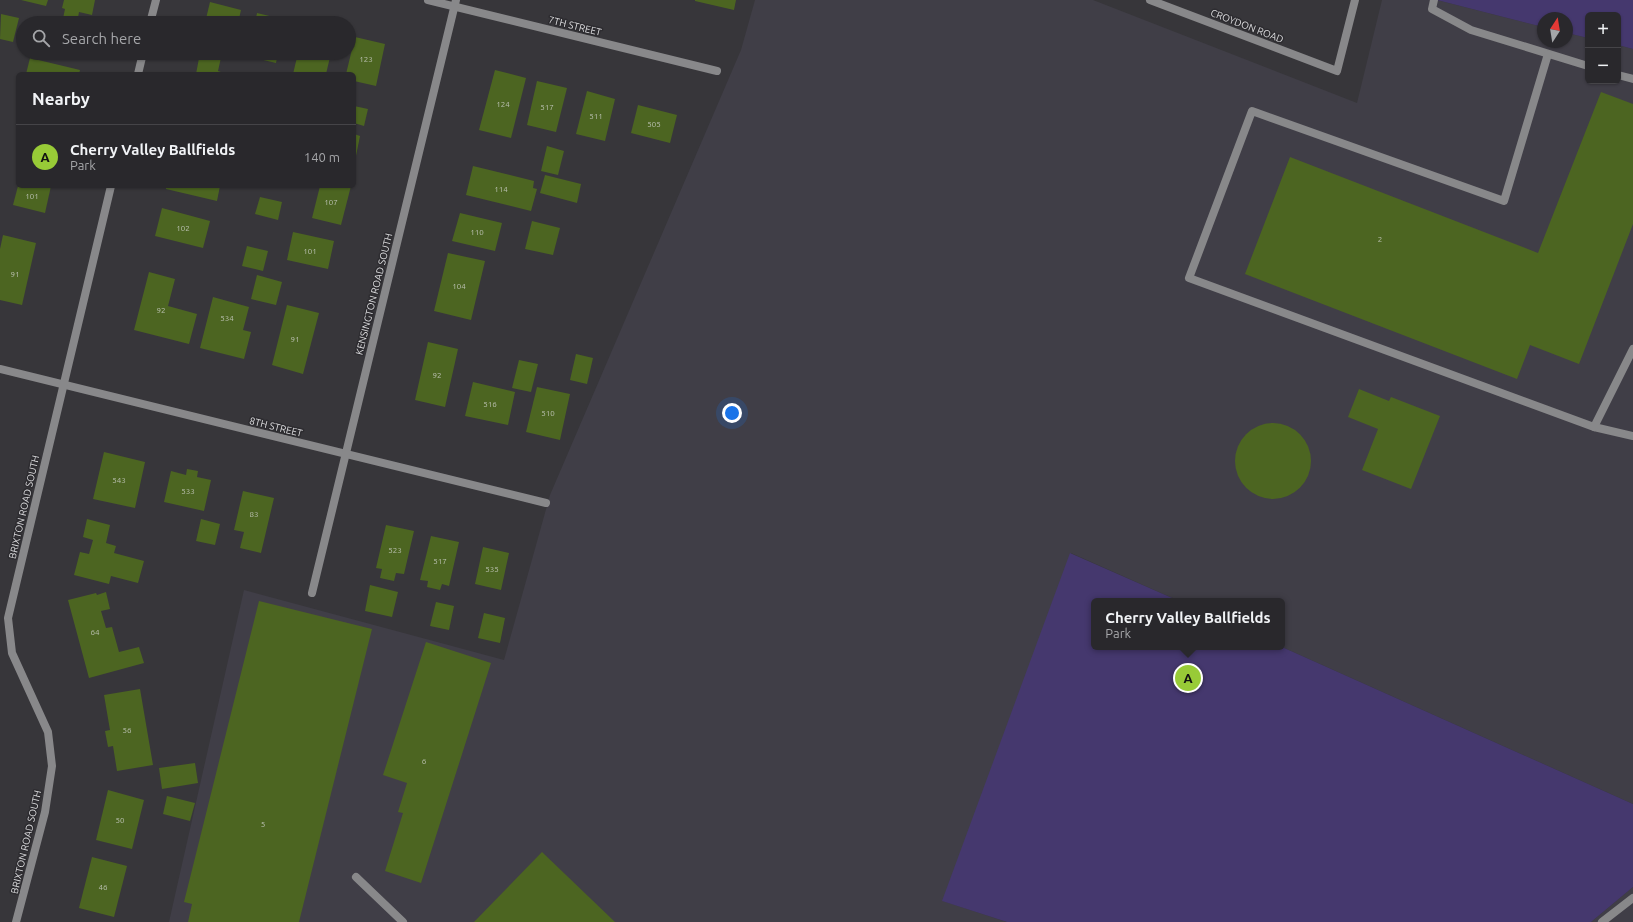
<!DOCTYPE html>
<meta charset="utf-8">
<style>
:root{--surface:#29282c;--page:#353438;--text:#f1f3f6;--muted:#a5a6a9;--line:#454448;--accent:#98cb37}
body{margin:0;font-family:Ubuntu,sans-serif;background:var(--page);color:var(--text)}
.controls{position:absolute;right:12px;top:12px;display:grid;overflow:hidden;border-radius:6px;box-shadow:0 1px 3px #0004}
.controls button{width:36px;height:36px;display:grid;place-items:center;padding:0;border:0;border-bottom:1px solid var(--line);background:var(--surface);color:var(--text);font:20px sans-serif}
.compass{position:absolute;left:1537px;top:12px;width:36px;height:36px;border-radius:50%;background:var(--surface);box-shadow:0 1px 3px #0004;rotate:12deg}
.you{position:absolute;left:732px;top:413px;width:14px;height:14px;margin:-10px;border:3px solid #fff;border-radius:50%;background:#1a73e8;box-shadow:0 0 0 6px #1a73e833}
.badge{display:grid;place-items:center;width:26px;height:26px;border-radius:50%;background:var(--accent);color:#111;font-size:13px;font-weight:700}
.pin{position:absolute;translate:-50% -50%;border:2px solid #fff;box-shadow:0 1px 4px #0006}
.popup{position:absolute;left:1091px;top:598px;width:194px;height:52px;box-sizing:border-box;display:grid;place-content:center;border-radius:6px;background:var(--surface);filter:drop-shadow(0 1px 3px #0005);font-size:13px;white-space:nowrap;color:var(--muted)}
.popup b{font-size:15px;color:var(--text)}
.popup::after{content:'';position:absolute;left:50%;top:100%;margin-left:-8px;border:8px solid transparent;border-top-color:var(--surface)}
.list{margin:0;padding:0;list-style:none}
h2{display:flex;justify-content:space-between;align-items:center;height:52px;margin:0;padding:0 16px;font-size:17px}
h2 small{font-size:13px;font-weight:400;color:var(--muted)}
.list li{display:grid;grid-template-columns:26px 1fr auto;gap:12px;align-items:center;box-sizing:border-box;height:64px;padding:0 16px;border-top:1px solid var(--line)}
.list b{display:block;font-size:15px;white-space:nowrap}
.list p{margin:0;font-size:13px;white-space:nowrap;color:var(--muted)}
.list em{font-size:13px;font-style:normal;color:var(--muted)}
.icon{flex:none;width:22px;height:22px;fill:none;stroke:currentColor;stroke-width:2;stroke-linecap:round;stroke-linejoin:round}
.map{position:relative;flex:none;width:1633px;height:922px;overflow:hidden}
.search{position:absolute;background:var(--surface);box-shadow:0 1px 3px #0004;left:16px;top:16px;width:340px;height:44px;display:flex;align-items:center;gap:10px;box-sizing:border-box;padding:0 14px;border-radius:22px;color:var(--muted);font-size:15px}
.panel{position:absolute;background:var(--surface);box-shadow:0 1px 3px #0004;left:16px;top:72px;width:340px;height:116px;border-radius:6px}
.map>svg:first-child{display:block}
.built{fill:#403e47}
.green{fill:#45386e}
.building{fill:#4c6521}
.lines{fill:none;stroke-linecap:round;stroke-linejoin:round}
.service{stroke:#88888a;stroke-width:8}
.minor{stroke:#88888a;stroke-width:8}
.tertiary{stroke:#88888a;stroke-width:8}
.labels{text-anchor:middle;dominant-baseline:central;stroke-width:3;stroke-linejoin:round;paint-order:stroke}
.number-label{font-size:8px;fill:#bac0b0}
.street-label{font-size:10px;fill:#dedee0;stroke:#2d2c30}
</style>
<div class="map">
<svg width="1633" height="922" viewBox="0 0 1633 922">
<rect width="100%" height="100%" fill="#37363a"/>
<g class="built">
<path d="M755 0H1093L1357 103 1382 0H1437L1543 27V42H1567V33L1588 38V81H1618V45L1633 49V804L1282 647V601H1179L1071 553 943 901 1007 922H169L244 590 504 660 550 495 741 50Z"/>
<path d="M1633 887V922H1591Z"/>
</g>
<g class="green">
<path d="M1437 0H1633V49L1618 45V15H1588V38L1567 33V18H1543V27Z"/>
<path d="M1070 553 1179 601H1094V647H1282L1633 804V887L1591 922H1007L942 901Z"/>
</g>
<g class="building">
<path d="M21 0H48L46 6Z"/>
<path d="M64 0H95L92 15 79 12 77 23H62L65 9 62 8Z"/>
<path d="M695 0H736L734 10 695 1Z"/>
<path d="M210 2 241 10 238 23H205Z"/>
<path d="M257 13 286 20 285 23H255Z"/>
<path d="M1 14 19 18 13 42 0 39Z"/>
<path d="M355 37 385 44 376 86 354 81V74H346Z"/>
<path d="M200 53H222L218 71 221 72V74H196Z"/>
<path d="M248 53H278L276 63 247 56Z"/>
<path d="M298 53H331L326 74 318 72 317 74H293Z"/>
<path d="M30 58 80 70 79 74H26Z"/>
<path d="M495 70 526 78 511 138 479 130Z"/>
<path d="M537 81 567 88 556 132 527 125Z"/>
<path d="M587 91 615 99 605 141 576 134Z"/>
<path d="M1601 92 1633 104V224L1579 364 1530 345 1517 379 1245 274 1290 157 1538 253Z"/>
<path d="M638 105 677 115 670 143 631 133Z"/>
<path d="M354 106 368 109 364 126 354 123Z"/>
<path d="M354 134 360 136 355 161H354Z"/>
<path d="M547 146 564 151 558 175 541 171Z"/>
<path d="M473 166 534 181 533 188 537 189 531 211 466 195Z"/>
<path d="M545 175 581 184 577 203 540 193Z"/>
<path d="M18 186H51L45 213 13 205Z"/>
<path d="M166 186H220L217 201 166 189Z"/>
<path d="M320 186H351L341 225 312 218Z"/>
<path d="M260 197 282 202 278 220 255 214Z"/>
<path d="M162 208 210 221 203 248 155 236Z"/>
<path d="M460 213 502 223 495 251 452 241Z"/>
<path d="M532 221 560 228 553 255 525 249Z"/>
<path d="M293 232 334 241 328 269 287 260Z"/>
<path d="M3 235 36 243 22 305 0 300V249Z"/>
<path d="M247 246 268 251 263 271 242 266Z"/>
<path d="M448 253 485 261 471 320 434 311Z"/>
<path d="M149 272 175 279 168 306 197 314 189 344 134 330Z"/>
<path d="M257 275 282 282 276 305 251 299Z"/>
<path d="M213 297 249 307 243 330 251 332 244 359 200 348Z"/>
<path d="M287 305 319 313 303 374 272 365Z"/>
<path d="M428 342 458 349 445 407 415 400Z"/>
<path d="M576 354 593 358 587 384 570 380Z"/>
<path d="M519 360 538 364 531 392 512 388Z"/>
<path d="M473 382 515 392 508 425 465 416Z"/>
<path d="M537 387 570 394 560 440 526 432Z"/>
<path d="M1359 389 1389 401 1391 397 1440 416 1411 489 1362 470 1378 429 1348 417Z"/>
<circle cx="1273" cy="461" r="38"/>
<path d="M104 452 145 462 135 508 93 499Z"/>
<path d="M187 469 198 471 197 477 211 480 204 511 164 502 171 471 186 475Z"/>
<path d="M243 491 274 498 261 553 240 548 244 532 234 530Z"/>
<path d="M87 519 110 525 106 543 116 546 114 553 144 561 138 583 111 576 109 584 74 575 80 552 89 554 93 540 83 537Z"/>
<path d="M201 519 220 524 215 545 196 541Z"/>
<path d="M386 525 414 531 404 574 396 573 394 581 380 578 382 569 376 568Z"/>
<path d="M431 536 459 542 449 586 442 584 440 590 427 587 428 581 420 580Z"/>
<path d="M483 547 509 553 501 590 475 584Z"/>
<path d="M370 585 398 592 392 617 365 611Z"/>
<path d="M106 592 110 609 101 611 106 628 112 627 119 652 139 647 144 663 89 678 68 600 96 593 97 595Z"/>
<path d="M259 601 372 629 299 922H188L192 904 184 902Z"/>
<path d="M436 602 454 606 449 630 430 626Z"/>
<path d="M484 613 505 618 500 643 478 638Z"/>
<path d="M426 642 491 663 421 883 385 871 403 813 398 812 407 783 383 775Z"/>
<path d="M140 689 153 765 117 771 113 746 108 747 105 731 110 730 104 695Z"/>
<path d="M195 763 198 783 162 789 159 768Z"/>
<path d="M108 790 144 800 132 849 96 840Z"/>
<path d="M167 796 195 803 190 821 163 814Z"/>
<path d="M542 852 615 922H474Z"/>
<path d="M92 857 127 866 114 917 79 908Z"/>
</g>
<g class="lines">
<g class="service">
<path d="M1434 0 1432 9 1471 30 1588 66"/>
<path d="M1548 54 1504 201 1252 111 1189 278 1594 427 1633 436"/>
<path d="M1618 75 1633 79"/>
<path d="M1594 427 1633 349"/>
</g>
<g class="minor">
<path d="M428 0 717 71"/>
<path d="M1150 0 1337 71 1355 0"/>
<path d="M150 23 156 0"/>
<path d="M138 74 143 53"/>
<path d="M0 369 546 503"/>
<path d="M312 593 456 0"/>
<path d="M356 877 403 922"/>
<path d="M16 922 45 812 52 766 48 732 12 653 8 618 111 186"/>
</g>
<path class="tertiary" d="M1602 922 1633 898"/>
</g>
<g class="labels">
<g class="number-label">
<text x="366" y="59">123</text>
<text x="503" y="104">124</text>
<text x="547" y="107">517</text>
<text x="596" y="116">511</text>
<text x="654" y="124">505</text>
<text x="501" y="189">114</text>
<text x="32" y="196">101</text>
<text x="331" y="202">107</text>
<text x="183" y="228">102</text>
<text x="477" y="232">110</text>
<text x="1380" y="239">2</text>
<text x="310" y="251">101</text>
<text x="15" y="274">91</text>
<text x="459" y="286">104</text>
<text x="161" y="310">92</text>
<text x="227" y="318">534</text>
<text x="295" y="339">91</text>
<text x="437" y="375">92</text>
<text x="490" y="404">516</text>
<text x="548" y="413">510</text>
<text x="119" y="480">543</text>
<text x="188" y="491">533</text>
<text x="254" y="514">83</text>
<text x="395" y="550">523</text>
<text x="440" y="561">517</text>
<text x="492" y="569">535</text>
<text x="95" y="632">64</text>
<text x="127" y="730">56</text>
<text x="424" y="761">6</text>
<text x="120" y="820">50</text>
<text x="263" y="824">5</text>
<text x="103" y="887">46</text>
</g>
<g class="street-label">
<text transform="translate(575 26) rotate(14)">7TH STREET</text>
<text transform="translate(1247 26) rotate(21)">CROYDON ROAD</text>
<text transform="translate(374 294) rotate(-76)">KENSINGTON ROAD SOUTH</text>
<text transform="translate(276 427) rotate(14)">8TH STREET</text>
<text transform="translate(24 507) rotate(-77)">BRIXTON ROAD SOUTH</text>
<text transform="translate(26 842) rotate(-77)">BRIXTON ROAD SOUTH</text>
</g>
</g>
</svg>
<div class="controls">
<button>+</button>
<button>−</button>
</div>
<svg class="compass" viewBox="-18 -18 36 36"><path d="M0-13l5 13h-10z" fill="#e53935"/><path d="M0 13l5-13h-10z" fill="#a5a6a9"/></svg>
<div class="you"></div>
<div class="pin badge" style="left:1188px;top:678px">A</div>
<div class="popup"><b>Cherry Valley Ballfields</b>Park</div>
<div class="search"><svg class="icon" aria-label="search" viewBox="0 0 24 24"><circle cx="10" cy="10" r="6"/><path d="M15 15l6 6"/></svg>Search here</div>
<section class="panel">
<h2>Nearby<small></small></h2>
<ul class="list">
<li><span class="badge">A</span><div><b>Cherry Valley Ballfields</b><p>Park</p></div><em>140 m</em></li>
</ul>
</section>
</div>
